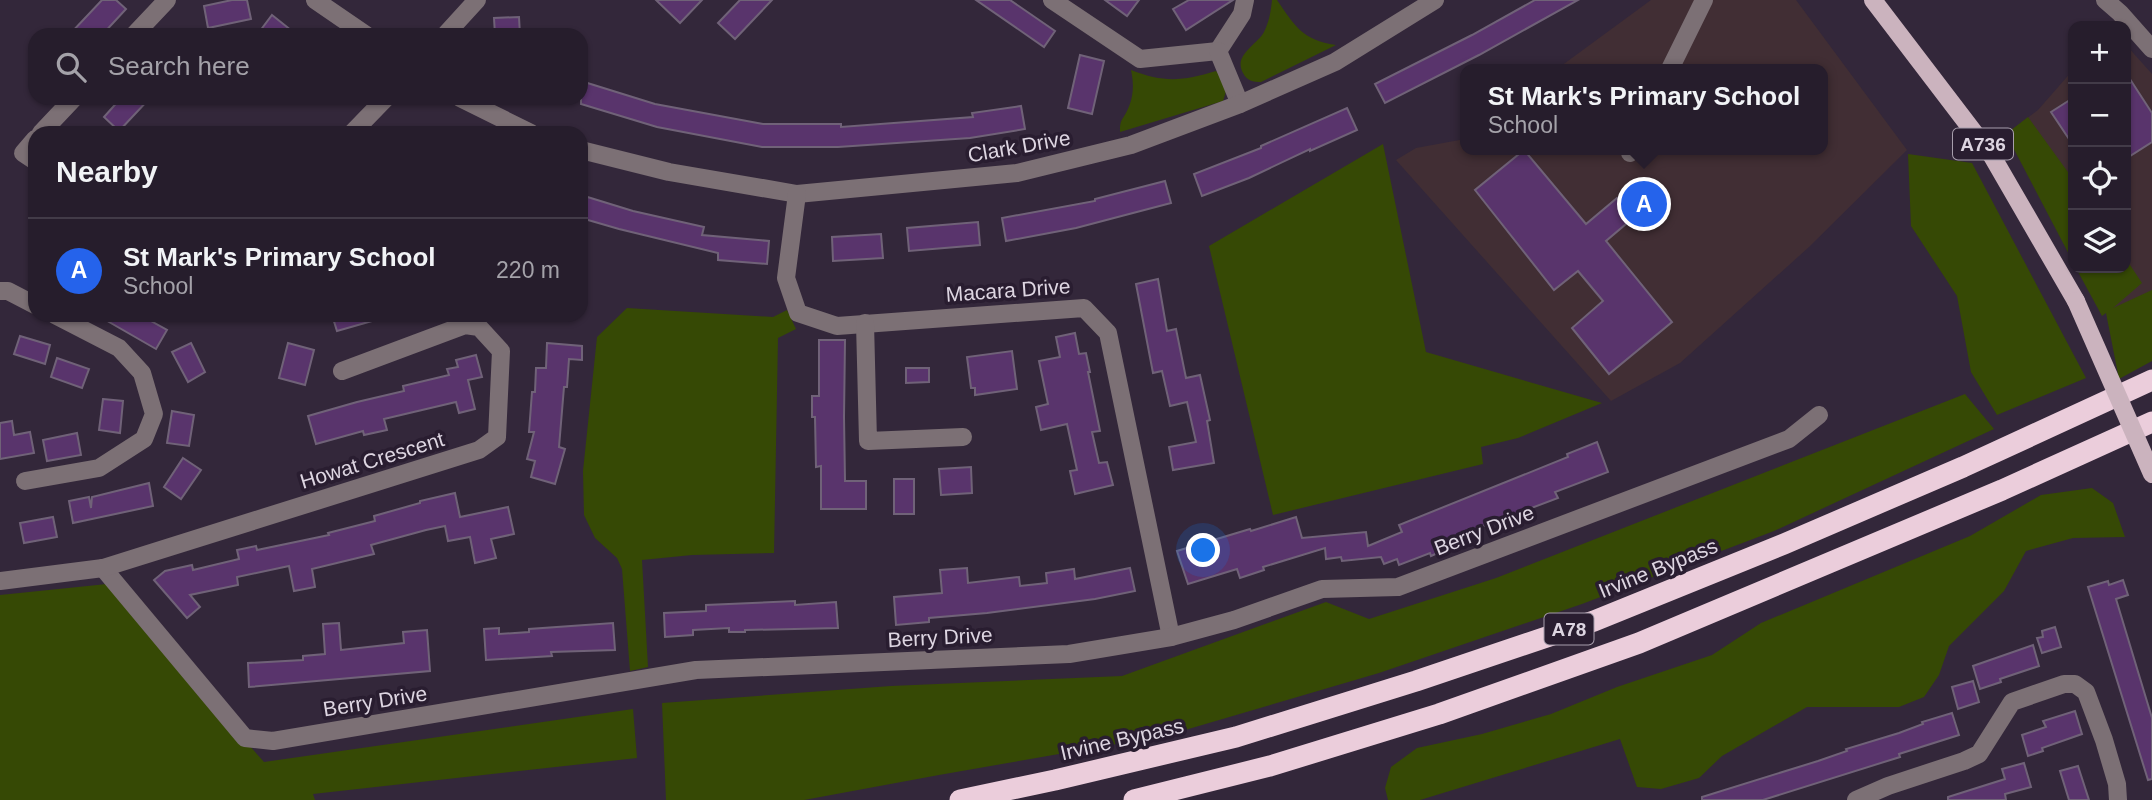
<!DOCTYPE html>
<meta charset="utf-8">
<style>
:root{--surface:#261d2c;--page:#2e2634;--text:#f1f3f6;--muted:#a4a2a9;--line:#423b48;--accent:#2563eb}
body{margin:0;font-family:Arial,sans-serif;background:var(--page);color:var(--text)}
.controls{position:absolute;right:21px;top:21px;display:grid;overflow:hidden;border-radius:14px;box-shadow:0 2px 5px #0004}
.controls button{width:63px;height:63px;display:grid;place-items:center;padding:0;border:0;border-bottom:2px solid var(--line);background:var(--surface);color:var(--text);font:35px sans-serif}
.you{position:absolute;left:1204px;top:551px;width:24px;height:24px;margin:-18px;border:5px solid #fff;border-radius:50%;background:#1a73e8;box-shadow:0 0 0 10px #1a73e833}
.badge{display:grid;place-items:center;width:46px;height:46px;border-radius:50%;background:var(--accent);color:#fff;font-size:23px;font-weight:700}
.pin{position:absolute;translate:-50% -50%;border:4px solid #fff;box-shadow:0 2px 7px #0006}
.popup{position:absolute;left:1460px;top:64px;width:368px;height:91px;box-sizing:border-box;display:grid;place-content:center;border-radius:14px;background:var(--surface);filter:drop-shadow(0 2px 5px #0005);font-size:23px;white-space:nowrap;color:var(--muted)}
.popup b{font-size:26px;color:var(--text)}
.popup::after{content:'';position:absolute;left:50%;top:100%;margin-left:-14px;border:14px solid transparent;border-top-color:var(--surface)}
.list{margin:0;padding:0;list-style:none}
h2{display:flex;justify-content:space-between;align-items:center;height:91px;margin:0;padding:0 28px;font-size:30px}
h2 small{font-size:23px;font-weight:400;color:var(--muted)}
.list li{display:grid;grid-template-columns:46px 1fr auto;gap:21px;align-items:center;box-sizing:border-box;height:105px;padding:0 28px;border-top:2px solid var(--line)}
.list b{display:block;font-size:26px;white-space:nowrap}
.list p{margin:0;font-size:23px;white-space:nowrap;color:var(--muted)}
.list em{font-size:23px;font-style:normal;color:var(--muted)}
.icon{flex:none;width:38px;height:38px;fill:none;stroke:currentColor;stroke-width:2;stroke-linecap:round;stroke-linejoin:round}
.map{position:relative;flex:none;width:2152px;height:800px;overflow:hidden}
.search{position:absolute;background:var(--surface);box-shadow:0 2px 5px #0004;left:28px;top:28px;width:560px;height:77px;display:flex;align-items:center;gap:18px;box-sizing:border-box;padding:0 24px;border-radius:21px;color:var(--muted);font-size:26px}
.panel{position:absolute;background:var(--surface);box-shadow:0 2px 5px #0004;left:28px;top:126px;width:560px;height:196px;border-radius:21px}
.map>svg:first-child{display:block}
.education{fill:#412e34}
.green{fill:#364905}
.building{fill:#59346c;stroke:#706278;stroke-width:2}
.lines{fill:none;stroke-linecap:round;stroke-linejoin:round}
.minor{stroke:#7c7075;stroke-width:18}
.major{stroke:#cbb3be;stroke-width:18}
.highway{stroke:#ebcddb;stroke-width:21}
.major-bridge{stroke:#cbb3be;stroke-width:18}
.labels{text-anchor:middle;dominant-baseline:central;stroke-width:7;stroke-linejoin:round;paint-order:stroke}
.shield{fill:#291d30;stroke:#a79eac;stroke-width:2}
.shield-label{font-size:19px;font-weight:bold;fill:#ddd5e1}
.street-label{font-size:21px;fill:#ddd5e1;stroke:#291d30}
</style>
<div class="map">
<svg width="2152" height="800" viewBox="0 0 2152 800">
<rect width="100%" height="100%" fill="#33273a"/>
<g class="education">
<path d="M1651 0H1796L1907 150 1809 247 1680 363 1611 401 1396 160 1416 148 1465 139 1466 150H1823V69H1557Z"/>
<path d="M2126 45 2152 74V303L2113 314 2086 268H2126Z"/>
<path d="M2073 70V247L2006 134 2038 110Z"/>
</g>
<g class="green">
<path d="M1272 0H1277C1295 26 1302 40 1336 45L1261 82C1253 82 1247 81 1243 73 1233 55 1257 45 1264 32 1269 22 1271 11 1272 0Z"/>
<path d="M1131 70C1164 83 1183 81 1216 71L1228 85 1223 101 1120 132C1120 119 1122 121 1127 111 1134 97 1134 84 1131 70Z"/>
<path d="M2028 117 2073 179V262L2006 134Z"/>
<path d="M1383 144 1426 352 1602 403 1518 438 1481 447 1483 464 1273 515 1209 246Z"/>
<path d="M1908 154 1972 163 2086 378 1997 415 1971 372 1957 296 1911 226Z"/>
<path d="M2126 259 2142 283 2113 308 2152 290V361L2119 379 2106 313 2102 316 2076 268H2126Z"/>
<path d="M627 308 773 317 787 310 796 329 778 338 774 553 692 555 642 560 648 667 630 671 622 569 617 558 595 538 584 515 583 471 597 337Z"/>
<path d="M1965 394 1994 429 1774 531 1582 604 1379 673 1168 735 939 775 804 800H666L662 703 891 686 1122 676 1326 602 1369 619 1496 578Z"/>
<path d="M2092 488 2113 503 2125 537 2073 538 2026 551 2004 591 1949 646 1939 675 1924 697 1899 707H1807L1722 756 1699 778 1661 789 1637 787 1620 739 1420 800H1388L1385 788 1391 767 1417 748 1482 734 1551 714 1617 687 1712 655 1761 623 1970 536 2041 495Z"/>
<path d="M107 584 264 762 633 709 637 758 313 794 315 800H0V595Z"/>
</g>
<g class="building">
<path d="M102 0H116L126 9 102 35H69Z"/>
<path d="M232 0H247L251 19 208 28 204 6Z"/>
<path d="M656 0H702L680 23Z"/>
<path d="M740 0H772L735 39 718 23Z"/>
<path d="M976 0H1010L1055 31 1044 47Z"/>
<path d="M1105 0H1139L1127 16Z"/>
<path d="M1189 0H1233L1186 30 1173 9Z"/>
<path d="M1535 0H1578L1479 55 1385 103 1375 84 1472 35Z"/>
<path d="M272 15 297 35H257Z"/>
<path d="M519 17 520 35H495L494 18Z"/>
<path d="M1080 55 1104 61 1092 114 1068 108Z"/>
<path d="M2126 73 2152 113V142L2130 156 2126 149Z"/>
<path d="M581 81 655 104 763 124H841V127L973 117 972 113 1021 106 1025 129 970 138 838 147H762L657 127 581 104Z"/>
<path d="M121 98H150L119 131 104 117Z"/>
<path d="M2073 98V145L2051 112Z"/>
<path d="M1347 108 1357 130 1310 151V149L1249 178 1202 196 1194 174 1261 148V146Z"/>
<path d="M1524 150 1586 224 1617 198 1633 218 1606 241 1672 322 1609 374 1572 328 1603 301 1578 271 1554 290 1475 190Z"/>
<path d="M1165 181 1171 203 1076 228 1006 241 1002 218 1095 201V199Z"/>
<path d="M581 195 633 211 704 227 702 235 769 241 767 264 718 260V253L619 229 581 218Z"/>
<path d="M978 222 980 245 909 251 907 228Z"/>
<path d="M881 234 883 258 833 261 832 237Z"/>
<path d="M1158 279 1167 331 1176 329 1186 378 1200 375 1210 420 1207 421 1214 463 1173 470 1169 447 1196 442 1187 402 1170 406 1162 371 1153 373 1136 284Z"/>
<path d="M97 315H140L167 330 156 349Z"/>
<path d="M332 315H378L379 319 337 331Z"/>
<path d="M1075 333 1079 354 1086 353 1090 372H1088L1100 431 1092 432 1099 463 1107 462 1113 485 1075 494 1070 471 1077 470 1067 424 1041 430 1036 407 1048 404 1039 361 1060 357 1056 337Z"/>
<path d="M20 336 50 345 45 364 14 354Z"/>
<path d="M819 340H845L844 417 845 481H866V509H821V466L816 467 815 417H812V396H819Z"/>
<path d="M191 343 205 372 188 382 172 352Z"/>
<path d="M288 343 314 350 305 385 279 378Z"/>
<path d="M547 343 582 346V360L569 359 567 387H564L559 447 565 449 555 484 531 477 535 461 527 459 534 432H529L532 392H535L536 368H546Z"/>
<path d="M1012 351 1017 389 975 395V388H971L967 357Z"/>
<path d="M476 355 482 377 468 380 475 409 459 413 456 402 384 419 387 430 364 435 363 431 316 444 308 416 357 402 404 391 403 386 449 375 447 369 458 367 456 360Z"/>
<path d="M57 358 89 369 82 388 51 377Z"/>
<path d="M906 368H929V382L906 383Z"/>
<path d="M103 399 123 401 120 433 99 430Z"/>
<path d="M172 411 194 415 189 446 167 443Z"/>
<path d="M12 421 14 435 30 432 34 453 0 459V423Z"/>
<path d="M77 433 81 455 47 461 43 440Z"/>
<path d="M1597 442 1608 472 1555 492 1558 498 1465 533 1456 537 1459 543 1431 556 1430 553 1399 565 1397 559 1384 564 1381 557 1342 561 1341 557 1326 559 1325 548 1263 567 1264 570 1240 578 1237 569 1188 584 1177 551 1250 529 1251 531 1296 517 1302 538 1366 532 1368 546 1402 532 1399 525 1568 457 1567 454Z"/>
<path d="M183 458 201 470 181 499 164 487Z"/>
<path d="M971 467 972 493 941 495 939 469Z"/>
<rect x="894" y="479" width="20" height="35"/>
<path d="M149 483 153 506 73 523 69 501 89 497 91 508 92 497Z"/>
<path d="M455 493 460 517 508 507 514 534 491 539 496 558 475 563 470 537 448 541 445 526 426 530 371 545 374 554 312 569 315 587 294 591 289 566 237 577 238 585 190 595 200 607 187 618 154 580 165 571 192 565 193 570 239 559 237 550 256 546 257 550 329 535 328 533 375 521 374 516 420 503V501Z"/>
<path d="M53 517 57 537 24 543 20 523Z"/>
<path d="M967 568 968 583 1019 577 1020 586 1047 583 1046 573 1074 569 1075 579 1130 568 1135 591 1095 599 987 613 929 618V622L896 625 894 597 942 593 940 570Z"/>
<path d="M2123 580 2128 595 2116 599 2152 718V779L2148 780 2088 587 2108 581 2109 585Z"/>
<path d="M795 601V605L836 602 838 628 745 630V632H729V628L693 630V635L665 637 664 613 706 611V605Z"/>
<path d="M339 623 341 650 404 643 403 632 427 630 430 671 249 687 248 663 303 660V656L325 654 323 624Z"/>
<path d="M613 623 615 650 551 652 552 656 486 660 484 629 499 628V634L529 632V629Z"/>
<path d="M2055 627 2061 647 2042 653 2037 638 2043 637 2042 631Z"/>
<path d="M2033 645 2039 666 2000 679 2001 682 1980 689 1973 666Z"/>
<path d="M1973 681 1979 702 1958 709 1952 687Z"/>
<path d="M2075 711 2082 734 2042 748 2043 751 2028 756 2022 735 2046 727 2043 721Z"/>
<path d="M1952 713 1959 735 1899 754 1900 757 1763 800H1702V797L1818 761 1847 751 1846 749 1899 733 1923 724 1922 722Z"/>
<path d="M2024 763 2031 787 2005 794 2006 800H1948V797L2005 779 2002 769Z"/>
<path d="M2078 766 2089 800H2069L2065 787 2060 771Z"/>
</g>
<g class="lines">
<g class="minor">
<path d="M315 0 366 35"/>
<path d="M1052 0 1140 59 1218 51"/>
<path d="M2105 0 2120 13 2152 49"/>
<path d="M134 35 167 0"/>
<path d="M445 35 477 0"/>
<path d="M1218 51 1242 14 1245 0"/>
<path d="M1218 51 1240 104"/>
<path d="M1670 69 1704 0"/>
<path d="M460 98 531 133"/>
<path d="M41 133 74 98"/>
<path d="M352 133 386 98"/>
<path d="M35 139 23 153 35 161"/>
<path d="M581 150 669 172 797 194 1017 173 1131 145 1240 104 1335 62 1435 0"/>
<path d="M1630 153 1631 150"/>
<path d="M797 194 786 278 798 313 837 326 1084 308 1108 333 1171 637"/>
<path d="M0 291H8L35 305"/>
<path d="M865 323 868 441 963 437"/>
<path d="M25 481 99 468 144 439 154 414 142 373 119 348 55 315"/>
<path d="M103 568 245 738 273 741 696 670 1069 654 1171 637 1234 620 1322 589 1398 587 1789 439 1819 415"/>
<path d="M0 581 103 568 479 450 497 437 501 351 479 327 465 325 342 371"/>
<path d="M1856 800 1888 786 1964 761 1979 754 2012 702 2064 684H2075L2086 692 2104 740 2117 784 2118 800"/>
</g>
<path class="major" d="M1873 0 1992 156 2076 301"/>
<g class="highway">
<path d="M960 800 1055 780 1236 737 1416 681 1594 621 1784 544 1963 467 2152 380"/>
<path d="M1134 800 1270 766 1439 714 1639 643 2002 490 2152 422"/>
</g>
<path class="major-bridge" d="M2076 301 2152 474"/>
</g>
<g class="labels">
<g class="shield">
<rect x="1953" y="128.5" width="60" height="31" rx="5"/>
<rect x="1544.5" y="613.5" width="49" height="31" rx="5"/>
</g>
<g class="shield-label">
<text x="1983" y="144">A736</text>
<text x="1569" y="629">A78</text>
</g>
<g class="street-label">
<text transform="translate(1019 146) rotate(-10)">Clark Drive</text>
<text transform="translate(1008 290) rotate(-4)">Macara Drive</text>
<text transform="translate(372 460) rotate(-17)">Howat Crescent</text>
<text transform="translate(1484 530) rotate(-21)">Berry Drive</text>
<text transform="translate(1658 568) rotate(-22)">Irvine Bypass</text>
<text transform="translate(940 637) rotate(-3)">Berry Drive</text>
<text transform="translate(375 701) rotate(-9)">Berry Drive</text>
<text transform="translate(1122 739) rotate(-13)">Irvine Bypass</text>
</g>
</g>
</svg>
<div class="controls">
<button>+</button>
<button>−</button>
<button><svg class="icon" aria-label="locate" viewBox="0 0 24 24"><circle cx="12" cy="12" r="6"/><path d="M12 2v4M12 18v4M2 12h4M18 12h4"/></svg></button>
<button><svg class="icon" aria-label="layers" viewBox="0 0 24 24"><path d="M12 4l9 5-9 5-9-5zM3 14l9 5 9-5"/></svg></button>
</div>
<div class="you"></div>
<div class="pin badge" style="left:1644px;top:204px">A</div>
<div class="popup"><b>St Mark's Primary School</b>School</div>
<div class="search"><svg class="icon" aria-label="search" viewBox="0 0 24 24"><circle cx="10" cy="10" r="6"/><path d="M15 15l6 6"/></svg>Search here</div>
<section class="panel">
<h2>Nearby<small></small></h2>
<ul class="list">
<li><span class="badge">A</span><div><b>St Mark's Primary School</b><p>School</p></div><em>220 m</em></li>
</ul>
</section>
</div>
